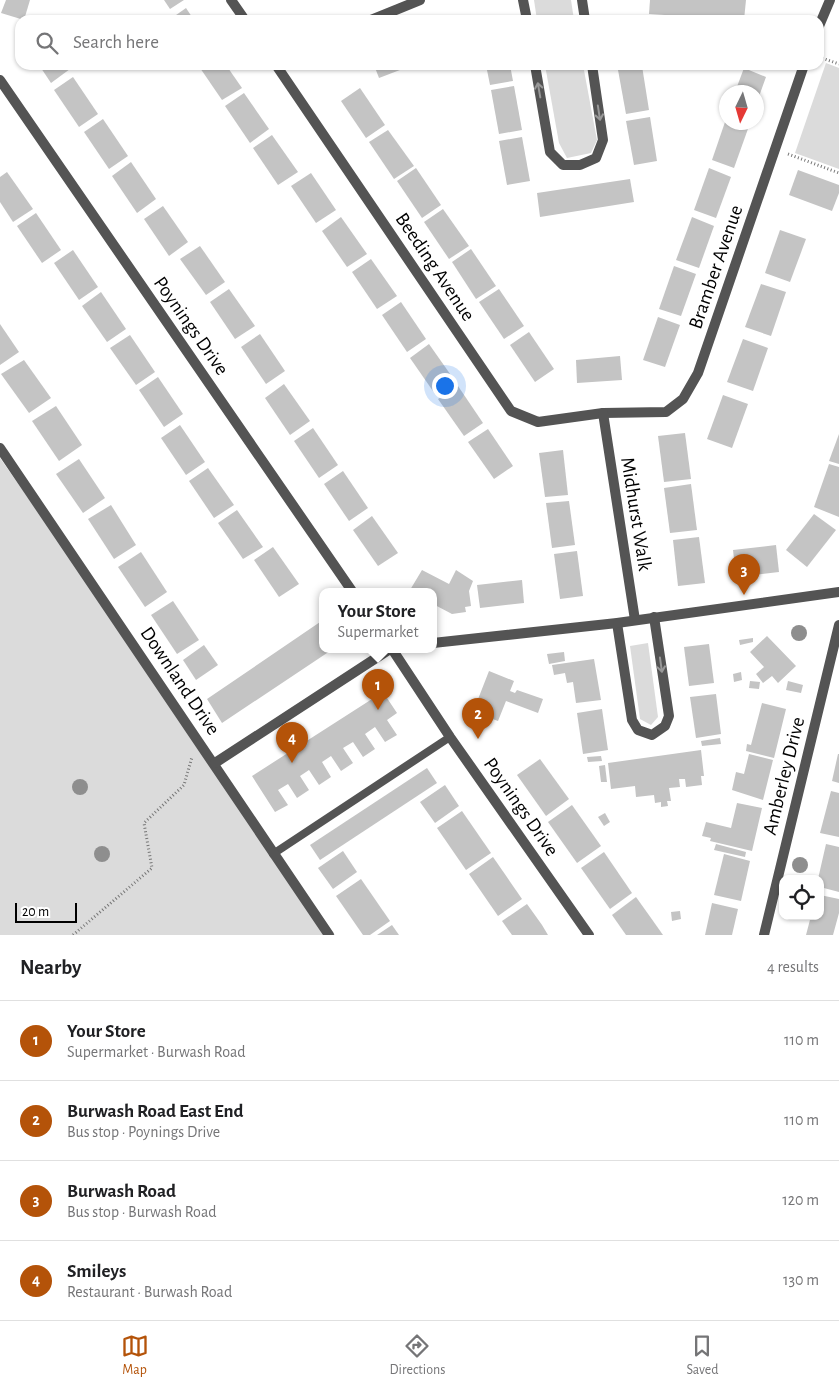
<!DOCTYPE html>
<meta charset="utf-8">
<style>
:root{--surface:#fff;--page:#f2f2f2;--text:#202124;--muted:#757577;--line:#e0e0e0;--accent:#b45309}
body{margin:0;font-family:"Alegreya Sans",sans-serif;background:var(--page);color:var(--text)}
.controls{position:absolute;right:15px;bottom:15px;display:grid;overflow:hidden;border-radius:10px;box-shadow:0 1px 4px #0004}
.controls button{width:45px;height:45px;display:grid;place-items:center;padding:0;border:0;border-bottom:1px solid var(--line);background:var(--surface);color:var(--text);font:25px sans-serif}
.compass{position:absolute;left:719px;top:85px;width:45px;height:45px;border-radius:50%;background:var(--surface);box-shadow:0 1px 4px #0004;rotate:185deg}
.scale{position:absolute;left:15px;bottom:12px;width:62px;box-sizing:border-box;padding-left:5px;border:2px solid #000;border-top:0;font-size:14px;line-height:18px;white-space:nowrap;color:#000;-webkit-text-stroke:4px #fff;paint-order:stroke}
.you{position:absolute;left:444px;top:385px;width:18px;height:18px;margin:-12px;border:4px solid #fff;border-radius:50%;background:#1a73e8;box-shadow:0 0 0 8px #1a73e833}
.badge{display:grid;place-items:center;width:32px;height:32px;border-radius:50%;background:var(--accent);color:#fff;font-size:16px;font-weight:700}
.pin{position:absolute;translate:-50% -41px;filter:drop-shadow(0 1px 2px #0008)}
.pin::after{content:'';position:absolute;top:26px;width:18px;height:15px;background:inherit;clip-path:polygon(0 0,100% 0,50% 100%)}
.popup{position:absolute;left:319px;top:588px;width:118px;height:65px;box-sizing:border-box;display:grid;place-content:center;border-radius:10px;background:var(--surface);filter:drop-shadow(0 1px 4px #0005);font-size:16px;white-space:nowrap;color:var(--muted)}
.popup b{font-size:19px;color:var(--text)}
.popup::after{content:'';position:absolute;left:50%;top:100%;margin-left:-10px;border:10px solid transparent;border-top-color:var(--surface)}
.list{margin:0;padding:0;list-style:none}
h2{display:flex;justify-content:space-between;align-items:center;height:65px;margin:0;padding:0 20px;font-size:21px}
h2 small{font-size:16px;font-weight:400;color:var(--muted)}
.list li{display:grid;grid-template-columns:32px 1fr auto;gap:15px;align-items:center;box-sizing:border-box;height:80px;padding:0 20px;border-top:1px solid var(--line)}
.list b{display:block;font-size:19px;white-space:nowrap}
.list p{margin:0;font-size:16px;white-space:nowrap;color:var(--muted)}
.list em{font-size:16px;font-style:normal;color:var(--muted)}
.icon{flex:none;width:28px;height:28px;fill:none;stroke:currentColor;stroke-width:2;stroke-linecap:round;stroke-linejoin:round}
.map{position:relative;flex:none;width:839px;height:935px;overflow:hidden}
.search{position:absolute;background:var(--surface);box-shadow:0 1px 4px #0004;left:15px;right:15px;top:15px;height:55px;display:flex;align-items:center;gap:12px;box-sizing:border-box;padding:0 18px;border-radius:15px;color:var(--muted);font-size:19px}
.sheet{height:385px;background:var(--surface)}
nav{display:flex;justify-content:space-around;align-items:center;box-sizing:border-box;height:70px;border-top:1px solid var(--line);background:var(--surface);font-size:14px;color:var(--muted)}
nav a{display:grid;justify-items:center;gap:2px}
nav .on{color:var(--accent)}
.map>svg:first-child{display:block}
.green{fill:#dbdbdb}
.building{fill:#c4c4c4}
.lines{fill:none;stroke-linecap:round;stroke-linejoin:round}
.path{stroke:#767676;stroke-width:3;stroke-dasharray:1 2.5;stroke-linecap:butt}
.service{stroke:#545454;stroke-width:8}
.minor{stroke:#545454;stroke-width:10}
.tree{fill:#8e8e8e}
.oneway{stroke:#989898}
.labels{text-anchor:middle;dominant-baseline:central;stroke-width:4.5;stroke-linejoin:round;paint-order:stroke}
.street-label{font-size:20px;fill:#000;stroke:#fff}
</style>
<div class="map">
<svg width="839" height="935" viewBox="0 0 839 935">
<rect width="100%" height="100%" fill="#fff"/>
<g class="green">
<path d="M534 0H571L574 20H537Z"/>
<path d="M826 63 839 68V169L795 153Z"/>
<path d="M545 65H583L597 140 591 153 567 158 559 143Z"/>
<path d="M0 458 335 935H0Z"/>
<path d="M648 643 658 717 651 725 640 719 630 646Z"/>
</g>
<g class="building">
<path d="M6 0H30L24 20 1 13Z"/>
<path d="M164 0H184L170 9Z"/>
<path d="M650 0H746L744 20 649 14Z"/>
<path d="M186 8 194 20H169Z"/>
<path d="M39 65H67L70 69 51 83Z"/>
<path d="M198 65H226L242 88 222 100Z"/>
<path d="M374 65H413L379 78Z"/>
<path d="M486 65H510L513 81 490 85Z"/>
<path d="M642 66 649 110 626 114 618 70Z"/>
<path d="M744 68 766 77 757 102 756 92H735Z"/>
<path d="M73 77 98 114 79 127 54 90Z"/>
<path d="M514 86 522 130 499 134 491 90Z"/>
<path d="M360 88 385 125 366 138 341 101Z"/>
<path d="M244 93 269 129 250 143 225 106Z"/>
<path d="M650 117 657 161 634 165 626 121Z"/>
<path d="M103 119 128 156 109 169 84 132Z"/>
<path d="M725 122H740L749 126 734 168 712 160Z"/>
<path d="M388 130 414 166 394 179 369 142Z"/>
<path d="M272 135 298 172 278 185 253 148Z"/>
<path d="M522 137 530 181 507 185 499 141Z"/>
<path d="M131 162 156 199 137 213 112 176Z"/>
<path d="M416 168 441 205 422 218 397 181Z"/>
<path d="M709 168 731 177 716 218 694 210Z"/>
<path d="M798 170 839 185V193L832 211 789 195Z"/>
<path d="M7 172 33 209 13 222 0 202V177Z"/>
<path d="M311 173 336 210 316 223 291 186Z"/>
<path d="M630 179 634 202 540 217 537 193Z"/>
<path d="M163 206 188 242 169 256 144 219Z"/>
<path d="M443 209 469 246 449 259 424 222Z"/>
<path d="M36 213 61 250 42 263 17 226Z"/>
<path d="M341 217 367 254 347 267 322 231Z"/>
<path d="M692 217 714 226 699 268 676 260Z"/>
<path d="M780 230 806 239 790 282 765 273Z"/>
<path d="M200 246 225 282 206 295 180 259Z"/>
<path d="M471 249 496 286 476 299 452 262Z"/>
<path d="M73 250 98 287 79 300 54 263Z"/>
<path d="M371 259 397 296 377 309 352 272Z"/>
<path d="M674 266 696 274 681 316 659 309Z"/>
<path d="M761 284 786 292 771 336 745 327Z"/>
<path d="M229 289 255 326 235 339 210 302Z"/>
<path d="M499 289 524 326 504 339 479 302Z"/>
<path d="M101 292 126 329 107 342 82 306Z"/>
<path d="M401 302 426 339 407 352 382 315Z"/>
<path d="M658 317 680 325 665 367 643 360Z"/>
<path d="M0 324 19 352 0 365Z"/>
<path d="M529 332 554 369 535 382 510 345Z"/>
<path d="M260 334 285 371 266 384 241 347Z"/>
<path d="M130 335 155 372 136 385 110 348Z"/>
<path d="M743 339 768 348 753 391 727 382Z"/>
<path d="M429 344 455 381 435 394 410 358Z"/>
<path d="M620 356 622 380 577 383 576 360Z"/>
<path d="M24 360 51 398 29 413 1 374Z"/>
<path d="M158 377 183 414 164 427 139 390Z"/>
<path d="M284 384 310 421 290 435 265 398Z"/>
<path d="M458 386 483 423 464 436 438 399Z"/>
<path d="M723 395 748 404 732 448 707 439Z"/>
<path d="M56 406 82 445 59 461 32 421Z"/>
<path d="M180 425 205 462 186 475 161 438Z"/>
<path d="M313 428 338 465 319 478 294 441Z"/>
<path d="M488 429 513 466 494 479 468 442Z"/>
<path d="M685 433 691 479 664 482 658 436Z"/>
<path d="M839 434V464L829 461Z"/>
<path d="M563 450 568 495 545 497 539 453Z"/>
<path d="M79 459 105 498 83 513 56 474Z"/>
<path d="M829 464 839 467V517L814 507Z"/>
<path d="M208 468 234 505 214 518 189 481Z"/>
<path d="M343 471 368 508 349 521 324 484Z"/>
<path d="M691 484 697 530 670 533 664 488Z"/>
<path d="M569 501 575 545 552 548 546 503Z"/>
<path d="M111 505 136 545 114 559 88 519Z"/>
<path d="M237 510 263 547 243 559 218 523Z"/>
<path d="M814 514 836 530 807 567 786 550Z"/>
<path d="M372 516 398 553 378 566 353 530Z"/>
<path d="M699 537 705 583 678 586 673 540Z"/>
<path d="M776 545 779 572 736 577 733 550Z"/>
<path d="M273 547 299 584 279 597 254 560Z"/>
<path d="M577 551 583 596 560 599 554 554Z"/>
<path d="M141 552 167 592 145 607 118 567Z"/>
<path d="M422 570 449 584 456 570 473 581 469 591 471 606 465 607 466 612 452 614 433 604V591L410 590Z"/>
<path d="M522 580 524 603 480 608 477 585Z"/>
<path d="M173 601 199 640 177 654 151 615Z"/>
<path d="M323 620V649H333L222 723 207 699Z"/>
<path d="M767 636 796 666 778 683 772 676 763 683 756 674 764 667 750 652Z"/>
<path d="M753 638V642L740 645 739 640Z"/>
<path d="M709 644 714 683 689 686 684 647Z"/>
<path d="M204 645 218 665 196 680 183 660Z"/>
<path d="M564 652 565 661 549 664 547 654Z"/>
<path d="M594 659 601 700 576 703 573 682 567 683 565 673 554 675 552 665Z"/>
<path d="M489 671 514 681 510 691 515 693 517 690 543 699 538 713 506 701 498 721 473 712Z"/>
<path d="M741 672 742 680 734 682 733 674Z"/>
<path d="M750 681 760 682 759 689 749 688Z"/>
<path d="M788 681 803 685 801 693 786 690Z"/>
<path d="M383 692 397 713 387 720 397 735 385 742 375 727 365 734 375 749 363 757 353 742 343 748 353 763 341 771 331 756 322 762 331 777 319 785 309 770 300 776 309 790 297 798 288 784 278 790 288 805 275 812 252 776Z"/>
<path d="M716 694 721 734 696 738 690 697Z"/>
<path d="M762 703 786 709 774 758 746 751 747 744 751 745Z"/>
<path d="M602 709 608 750 583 754 577 713Z"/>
<path d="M720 738 721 744 702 746 701 741Z"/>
<path d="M701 750 704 776H701L702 785 686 787 685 779H679L680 787 669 788 671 801H667L668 806 661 807V802L655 803 654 795 636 797 635 786 611 789 608 763Z"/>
<path d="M749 754 773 760 763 800 732 790 736 772 744 774Z"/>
<path d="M838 754H839V783L832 781Z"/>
<path d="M601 756 602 761 588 762 587 757Z"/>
<path d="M540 759 569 799 546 816 517 775Z"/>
<path d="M605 765 607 782H601L599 766Z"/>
<path d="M427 768 437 783 320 860 310 845Z"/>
<path d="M445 785 459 806 435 823 420 802Z"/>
<path d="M831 791 839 793V837L820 833Z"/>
<path d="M737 803 762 808 752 851 710 841 711 838 702 836 706 822 731 828Z"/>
<path d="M572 805 601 846 577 863 548 822Z"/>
<path d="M462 811 491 853 466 870 437 828Z"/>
<path d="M605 813 610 822 604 826 598 817Z"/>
<path d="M716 844 746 852 745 857 714 850Z"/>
<path d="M826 844 839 847V892L820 887V879H818Z"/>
<path d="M343 851 357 872 333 889 318 868Z"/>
<path d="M604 852 632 893 610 909 581 868Z"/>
<path d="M724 854 750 861 741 901 714 895Z"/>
<path d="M493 857 522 899 498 916 469 874Z"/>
<path d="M361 879 390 921 370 935H363L336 896Z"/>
<path d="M820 895 839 899V913L833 935H806L811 916H820Z"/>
<path d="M636 897 651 918 663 935H626L612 915Z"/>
<path d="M712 903 738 909 732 935H705Z"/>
<path d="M527 904 542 925 548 935H512L502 921Z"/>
<path d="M680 911 681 919 672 921 671 912Z"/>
<path d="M392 925 399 935H377Z"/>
</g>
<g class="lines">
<g class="path">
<path d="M819 57 839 64"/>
<path d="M788 154 839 173"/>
<path d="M73 935 152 868 144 823 184 785 192 757"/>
</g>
<path class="service" d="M273 854 450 737"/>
<g class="minor">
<path d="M231 0 245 20"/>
<path d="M523 0 527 20"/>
<path d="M582 0 585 20"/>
<path d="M371 20 420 0"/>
<path d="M819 26 830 0"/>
<path d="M276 65 511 411 538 422 603 413 666 412 683 399 698 373 804 65"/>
<path d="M535 65 550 152 563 165H580L596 158 603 140 592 65"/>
<path d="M0 80 352 591"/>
<path d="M603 413 635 620"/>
<path d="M0 448 329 935"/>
<path d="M617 623 632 720 638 730 652 735 665 726 669 716 654 617"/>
<path d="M433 643 617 623 839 592"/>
<path d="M392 649 450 737 589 935"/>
<path d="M215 763 390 649"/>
<path d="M764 935 839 625"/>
</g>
</g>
<g class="tree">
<circle cx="799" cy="633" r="8"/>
<circle cx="80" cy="787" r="8"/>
<circle cx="102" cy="854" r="8"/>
<circle cx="800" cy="865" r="8"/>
</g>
<defs><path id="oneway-shaft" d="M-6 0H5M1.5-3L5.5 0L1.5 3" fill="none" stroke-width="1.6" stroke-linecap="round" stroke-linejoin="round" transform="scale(1.25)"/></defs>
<g class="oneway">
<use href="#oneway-shaft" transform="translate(539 90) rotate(-100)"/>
<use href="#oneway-shaft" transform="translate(599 113) rotate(81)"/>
<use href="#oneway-shaft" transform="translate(661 665) rotate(82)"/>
</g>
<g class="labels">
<g class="street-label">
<text transform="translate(435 267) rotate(56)">Beeding Avenue</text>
<text transform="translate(716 267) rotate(-71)">Bramber Avenue</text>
<text transform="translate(191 326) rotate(55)">Poynings Drive</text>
<text transform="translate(636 514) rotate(81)">Midhurst Walk</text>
<text transform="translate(180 681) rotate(56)">Downland Drive</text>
<text transform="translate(784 776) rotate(-76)">Amberley Drive</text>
<text transform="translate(521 807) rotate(55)">Poynings Drive</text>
</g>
</g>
</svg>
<div class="controls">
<button><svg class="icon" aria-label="locate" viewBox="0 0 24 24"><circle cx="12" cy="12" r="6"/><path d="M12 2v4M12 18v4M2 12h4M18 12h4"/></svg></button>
</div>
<svg class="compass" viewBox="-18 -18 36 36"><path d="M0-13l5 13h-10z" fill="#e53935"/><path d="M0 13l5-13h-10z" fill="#757577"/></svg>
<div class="scale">20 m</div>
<div class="you"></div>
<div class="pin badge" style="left:378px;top:710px">1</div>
<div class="popup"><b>Your Store</b>Supermarket</div>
<div class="pin badge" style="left:478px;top:739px">2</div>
<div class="pin badge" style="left:744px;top:595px">3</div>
<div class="pin badge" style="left:292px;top:763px">4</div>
<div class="search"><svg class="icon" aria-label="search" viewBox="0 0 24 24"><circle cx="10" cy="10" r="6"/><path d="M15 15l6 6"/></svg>Search here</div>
</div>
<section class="sheet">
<h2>Nearby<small>4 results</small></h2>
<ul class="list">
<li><span class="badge">1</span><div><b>Your Store</b><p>Supermarket · Burwash Road</p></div><em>110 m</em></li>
<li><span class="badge">2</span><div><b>Burwash Road East End</b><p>Bus stop · Poynings Drive</p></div><em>110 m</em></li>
<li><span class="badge">3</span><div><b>Burwash Road</b><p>Bus stop · Burwash Road</p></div><em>120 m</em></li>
<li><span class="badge">4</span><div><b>Smileys</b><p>Restaurant · Burwash Road</p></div><em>130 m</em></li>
</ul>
</section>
<nav>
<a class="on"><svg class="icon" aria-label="map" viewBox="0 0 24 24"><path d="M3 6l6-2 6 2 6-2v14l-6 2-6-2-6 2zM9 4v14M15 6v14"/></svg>Map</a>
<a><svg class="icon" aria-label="directions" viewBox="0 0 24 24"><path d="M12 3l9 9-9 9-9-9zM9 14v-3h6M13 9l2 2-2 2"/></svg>Directions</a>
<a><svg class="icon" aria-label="saved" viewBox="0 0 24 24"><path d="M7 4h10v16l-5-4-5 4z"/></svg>Saved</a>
</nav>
